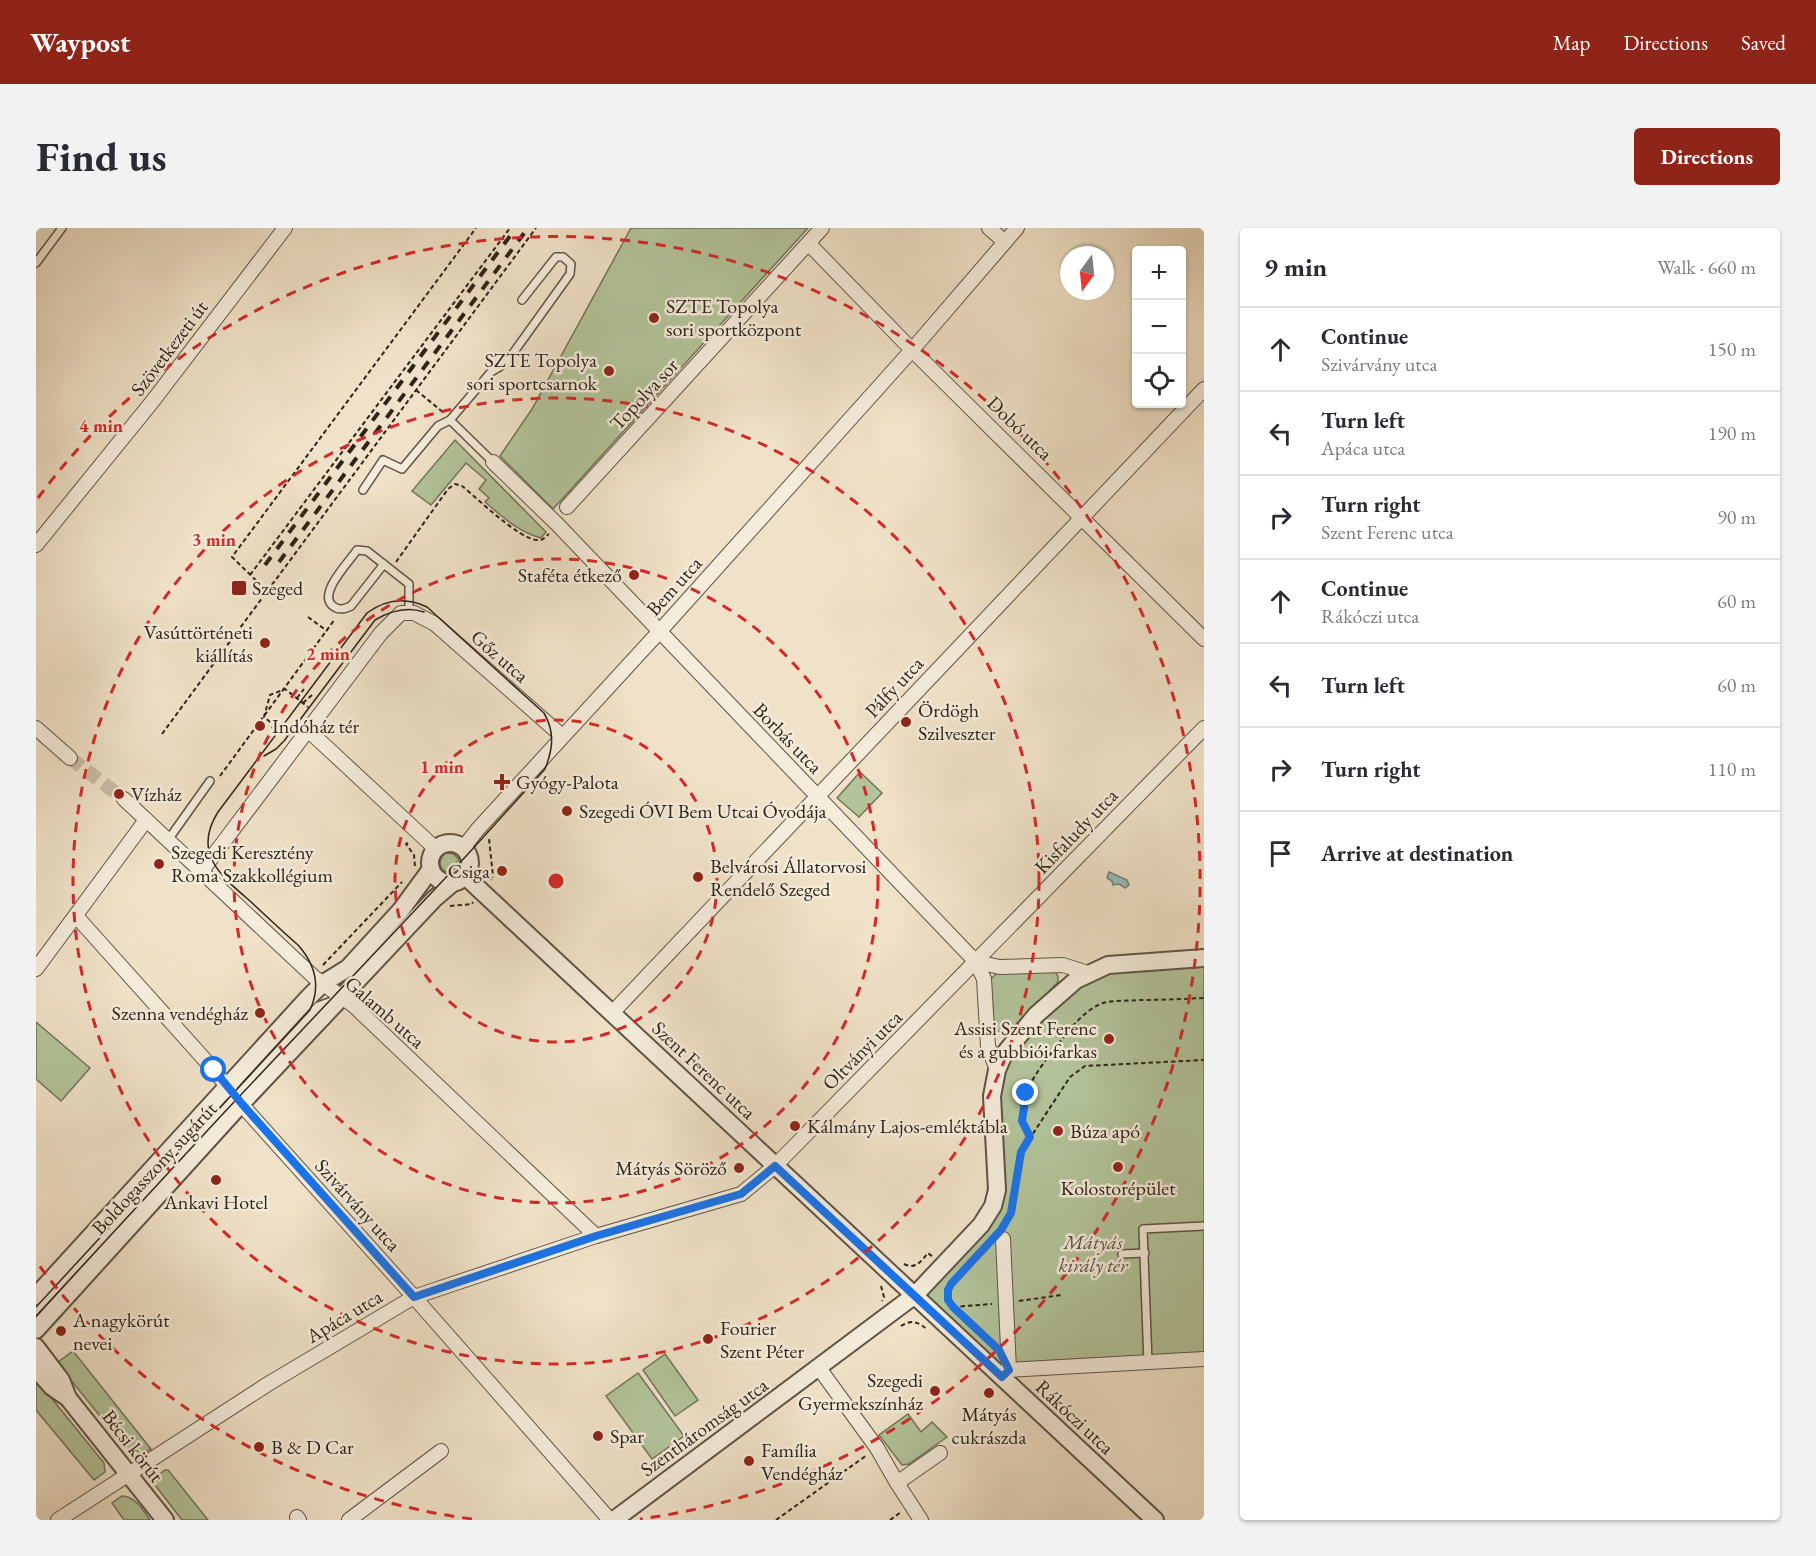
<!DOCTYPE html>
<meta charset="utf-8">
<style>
:root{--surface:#fff;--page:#f2f2f3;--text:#2b2b33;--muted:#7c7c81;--line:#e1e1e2;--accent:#8f2418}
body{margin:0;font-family:"EB Garamond",serif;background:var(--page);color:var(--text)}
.controls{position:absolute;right:18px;top:18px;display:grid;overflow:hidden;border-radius:6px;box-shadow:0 2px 4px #0004}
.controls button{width:54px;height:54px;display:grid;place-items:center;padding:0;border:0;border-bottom:2px solid var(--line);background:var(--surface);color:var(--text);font:30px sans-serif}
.compass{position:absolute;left:1024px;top:18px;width:54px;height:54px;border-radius:50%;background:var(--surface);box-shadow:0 2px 4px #0004;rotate:195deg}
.stop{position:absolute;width:18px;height:18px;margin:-14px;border:4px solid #1a73e8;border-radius:50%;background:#fff}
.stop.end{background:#1a73e8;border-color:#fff;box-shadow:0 2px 6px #0008}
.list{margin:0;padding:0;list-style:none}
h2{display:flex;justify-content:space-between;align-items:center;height:78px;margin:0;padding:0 24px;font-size:26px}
h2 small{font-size:20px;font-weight:400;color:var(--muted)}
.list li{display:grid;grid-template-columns:39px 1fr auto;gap:18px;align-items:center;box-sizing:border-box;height:84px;padding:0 24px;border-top:2px solid var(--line)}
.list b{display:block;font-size:22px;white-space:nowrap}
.list p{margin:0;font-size:20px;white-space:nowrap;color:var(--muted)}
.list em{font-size:20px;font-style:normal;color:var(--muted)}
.icon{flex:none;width:33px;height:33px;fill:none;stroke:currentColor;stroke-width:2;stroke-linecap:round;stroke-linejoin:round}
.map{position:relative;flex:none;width:1168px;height:1292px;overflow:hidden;border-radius:6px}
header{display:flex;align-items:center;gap:36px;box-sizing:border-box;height:84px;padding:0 30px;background:var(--accent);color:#fff}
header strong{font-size:28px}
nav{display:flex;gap:33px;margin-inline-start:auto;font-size:21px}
.intro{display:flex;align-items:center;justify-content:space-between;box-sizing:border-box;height:144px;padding:0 36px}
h1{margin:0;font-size:42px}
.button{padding:15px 27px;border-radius:6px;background:var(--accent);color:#fff;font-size:21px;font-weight:700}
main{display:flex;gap:36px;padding:0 36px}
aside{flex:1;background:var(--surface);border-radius:6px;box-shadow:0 2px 4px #0004}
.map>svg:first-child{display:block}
.green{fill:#b3c49b;stroke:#70745a;stroke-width:1.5}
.water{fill:#9abdb7;stroke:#6f7f78;stroke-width:1.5}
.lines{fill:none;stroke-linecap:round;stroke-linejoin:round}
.minor-tunnel{stroke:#c9bca5;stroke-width:14;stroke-dasharray:14 7;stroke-linecap:butt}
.service-casing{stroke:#5e5346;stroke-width:10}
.minor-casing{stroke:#5e5346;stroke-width:16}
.tertiary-casing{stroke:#5e5346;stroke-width:20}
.path{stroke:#2e231a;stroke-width:2;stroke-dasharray:4.5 3;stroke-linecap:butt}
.service{stroke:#f5ecdb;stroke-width:7}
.minor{stroke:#f5ecdb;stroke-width:14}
.tertiary{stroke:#f5ecdb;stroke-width:16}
.tram{stroke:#2e231a;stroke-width:1.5}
.rail{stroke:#2e231a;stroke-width:4;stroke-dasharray:10 10;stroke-linecap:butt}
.route{stroke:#1a73e8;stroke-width:8}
.ring{fill:none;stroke:#d62828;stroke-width:3;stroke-dasharray:10 8}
.poi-dot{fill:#8f2418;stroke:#f5ecdb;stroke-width:2}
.labels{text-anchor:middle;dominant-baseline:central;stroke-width:5;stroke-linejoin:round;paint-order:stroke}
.poi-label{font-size:20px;fill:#2e231a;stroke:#f5ecdb;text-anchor:start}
.street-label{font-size:20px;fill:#2e231a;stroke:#f5ecdb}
.park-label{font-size:20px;font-style:italic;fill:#565341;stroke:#f5ecdb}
.centre{fill:#d62828;stroke:#f5ecdb;stroke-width:3}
.ring-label{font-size:18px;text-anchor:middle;font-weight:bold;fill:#d62828;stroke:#f5ecdb;stroke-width:5;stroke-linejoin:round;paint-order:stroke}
</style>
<header>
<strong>Waypost</strong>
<nav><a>Map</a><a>Directions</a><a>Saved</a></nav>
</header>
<div class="intro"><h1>Find us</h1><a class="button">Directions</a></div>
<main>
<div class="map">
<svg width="1168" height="1292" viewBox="0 0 1168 1292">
<rect width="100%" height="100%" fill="#f0e2c8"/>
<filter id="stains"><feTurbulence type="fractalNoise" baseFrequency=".00333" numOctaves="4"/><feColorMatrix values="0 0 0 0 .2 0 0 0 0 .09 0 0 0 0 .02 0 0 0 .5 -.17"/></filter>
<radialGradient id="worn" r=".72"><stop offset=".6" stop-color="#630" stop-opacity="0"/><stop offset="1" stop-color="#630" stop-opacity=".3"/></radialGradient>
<g class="green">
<path d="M595 0H772L517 281 464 228 496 181Z"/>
<path d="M419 212 510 304 505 310C482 304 467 289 449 274L453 270 443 261 450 252 430 235 395 277 376 263Z"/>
<path d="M824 544 846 565 823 589 801 570Z"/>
<path d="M410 625 418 626 423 632 410 644C402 639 402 631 410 625Z"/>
<path d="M1168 730V1131L965 1149 879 1067 952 988 956 868 968 826 1052 745Z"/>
<path d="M1019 744 1022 748V754L972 805C966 806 962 804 958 799L955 751 961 745Z"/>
<path d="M0 794 54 840 25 873 0 851Z"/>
<path d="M37 1123 115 1221 103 1228 93 1224 21 1135Z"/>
<path d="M629 1126 662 1172 639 1188 607 1142Z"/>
<path d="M602 1145 648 1208 616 1231 570 1168Z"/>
<path d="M0 1151 68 1235 69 1244 58 1252 0 1182Z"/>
<path d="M872 1186 885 1204 896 1194 911 1209 873 1236 866 1237 843 1207Z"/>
<path d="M129 1242H132L172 1292H146L119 1257 121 1248Z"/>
<path d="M86 1268C99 1268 107 1282 114 1292H88L76 1275Z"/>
</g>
<path class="water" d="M1073 644 1091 652 1093 657 1089 660 1083 656 1077 657 1076 653 1071 650Z"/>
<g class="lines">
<path class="minor-tunnel" d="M34 530 88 571"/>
<g class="service-casing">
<g id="service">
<path d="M0 35 26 0"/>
<path d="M414 192 457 234"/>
<path d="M327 262 347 232 366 241 402 198 414 192 455 144 470 135 534 46 535 36 527 29H520L486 72"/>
<path d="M348 336 315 378C309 381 303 383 297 378 281 366 313 334 321 322L331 323 373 356V384"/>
<path d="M132 612 174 553"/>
<path d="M1086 1026 1109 1025"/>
<path d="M0 1083 282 778 296 773"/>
<path d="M1112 1134 1107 1001 1168 998"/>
</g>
</g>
<g class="minor-casing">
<g id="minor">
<path d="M953 0 969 14"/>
<path d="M773 16 876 122 1168 411"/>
<path d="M457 234 522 297 940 734 948 751 952 818 961 842"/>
<path d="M531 279 786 0"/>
<path d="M0 317 116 174 249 0"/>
<path d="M0 500 34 530"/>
<path d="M272 502 400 621"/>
<path d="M88 571 279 750 317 777 560 1008"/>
<path d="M427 620 442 601 623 404 876 122 981 0"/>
<path d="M165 644 345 405 365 385H378L399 396 526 508"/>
<path d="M40 688 178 842 205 876 378 1069 574 1292"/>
<path d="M940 734 964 739 1027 737 1052 745"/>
<path d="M0 741 110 592"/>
<path d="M576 785 1168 161"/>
<path d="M967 1011 973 1142"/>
<path d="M783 1140 841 1220 861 1255 885 1292"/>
<path d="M965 1149 973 1142 1168 1131"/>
<path d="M861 1255 904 1225"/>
<path d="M261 1289 263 1292"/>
<path d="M22 1292 232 1156 378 1069 560 1008 705 966 739 938 1168 500"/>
<path d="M313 1292 405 1223"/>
</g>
</g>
<g class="tertiary-casing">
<g id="tertiary">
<circle cx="414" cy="635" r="20"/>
<path d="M429 648 1119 1292"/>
<path d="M0 1068 272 770 286 756 312 740 365 682 395 641"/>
<path d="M0 1102 205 876 398 671 418 654"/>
<path d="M0 1119 25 1152 32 1170 129 1292"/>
<path d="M0 1141 16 1159 29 1168"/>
<path d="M578 1292 879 1067 945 997 957 978 961 962 956 868 961 842 968 826 1000 787 1040 752 1072 737 1168 730"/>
</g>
</g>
<g class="path">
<path d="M380 162 408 185"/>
<path d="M360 334 412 261 419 256 426 258C442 271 483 311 501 312 507 313 509 309 513 306"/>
<path d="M214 347 474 0"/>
<path d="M231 363 196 329 440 0"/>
<path d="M232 367 231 363H235"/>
<path d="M272 389 291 403"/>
<path d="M186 429 184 427 500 0"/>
<path d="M261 470 268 461"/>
<path d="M267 475 276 467"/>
<path d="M126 506 184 427"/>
<path d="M252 508 228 489 234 467 249 461 272 479"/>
<path d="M184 548 299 391"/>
<path d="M372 615 370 616 378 627 379 639"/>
<path d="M454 652 457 648 453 611 455 609"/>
<path d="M414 678 436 676 437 674"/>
<path d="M287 737 366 654"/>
<path d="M993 909C971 877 1004 840 1023 815 1035 800 1048 782 1067 775 1079 772 1092 773 1104 772 1125 772 1147 771 1168 770"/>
<path d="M968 997 975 985 985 924 1034 849 1049 838 1168 832"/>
<path d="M953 1015 915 1056C913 1061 911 1068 914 1074 919 1086 948 1108 958 1118"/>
<path d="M868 1036C880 1042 885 1033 892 1025L897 1029"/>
<path d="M845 1058 848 1069 846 1073"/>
<path d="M983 1073 1025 1067"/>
<path d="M917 1079 956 1076"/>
<path d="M865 1098C876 1091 882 1094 892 1102"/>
<path d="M740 1292 831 1227"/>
<path d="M854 1292 865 1284"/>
</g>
<use href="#service" class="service"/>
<use href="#minor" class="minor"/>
<use href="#tertiary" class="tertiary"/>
<g class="tram">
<path d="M228 528 240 521 248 513 339 392C354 383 370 378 388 384"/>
<path d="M0 1079 274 782C285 758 279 736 262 717 246 703 230 688 214 673 185 648 156 625 182 584L331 385C350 371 370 369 391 379L508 485C519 504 517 521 509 541L432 626 183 890 0 1088"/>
</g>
<g class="rail">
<path d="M243 334 492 0"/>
<path d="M229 337 480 0"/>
</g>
</g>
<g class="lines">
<path class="route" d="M178 842 206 876 378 1069 560 1008 705 966 739 938 966 1149 973 1142 963 1122 917 1079 912 1072V1062L915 1056 965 1002 975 985 985 924 994 909 986 893 990 865"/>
</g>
<g class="ring">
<circle cx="520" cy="653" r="161"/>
<circle cx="520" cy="653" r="322"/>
<circle cx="520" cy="653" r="483"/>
<path d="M436 1291A644 644 0 0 1 2 1036M2 270A644 644 0 1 1 604 1291"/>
</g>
<g class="poi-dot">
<circle cx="618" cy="90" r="6"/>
<circle cx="573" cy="143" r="6"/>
<circle cx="598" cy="347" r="6"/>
<rect x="195" y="352" width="16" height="16" rx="3"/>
<circle cx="229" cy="415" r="6"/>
<circle cx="870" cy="494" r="6"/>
<circle cx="224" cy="498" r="6"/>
<path d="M463 545h6v6h6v6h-6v6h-6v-6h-6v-6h6z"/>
<circle cx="83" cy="566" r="6"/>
<circle cx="531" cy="583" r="6"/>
<circle cx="123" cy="636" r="6"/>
<circle cx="466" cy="643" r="6"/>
<circle cx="662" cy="649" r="6"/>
<circle cx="224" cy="785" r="6"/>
<circle cx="1073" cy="811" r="6"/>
<circle cx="759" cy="898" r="6"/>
<circle cx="1022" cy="903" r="6"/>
<circle cx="1082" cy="939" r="6"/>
<circle cx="703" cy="940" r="6"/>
<circle cx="180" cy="952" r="6"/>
<circle cx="25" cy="1103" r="6"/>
<circle cx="672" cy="1111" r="6"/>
<circle cx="899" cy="1163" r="6"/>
<circle cx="953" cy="1165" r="6"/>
<circle cx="562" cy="1208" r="6"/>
<circle cx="223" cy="1219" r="6"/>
<circle cx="713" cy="1233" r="6"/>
</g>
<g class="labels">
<g class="poi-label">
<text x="630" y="78">SZTE Topolya<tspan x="630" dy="23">sori sportközpont</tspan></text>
<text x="561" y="132" text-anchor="end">SZTE Topolya<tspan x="561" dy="23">sori sportcsarnok</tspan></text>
<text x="586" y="347" text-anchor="end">Staféta étkező</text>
<text x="216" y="360">Szeged</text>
<text x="217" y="404" text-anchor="end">Vasúttörténeti<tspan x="217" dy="23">kiállítás</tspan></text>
<text x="882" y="482">Ördögh<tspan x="882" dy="23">Szilveszter</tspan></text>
<text x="236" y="498">Indóház tér</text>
<text x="480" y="554">Gyógy-Palota</text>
<text x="95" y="566">Vízház</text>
<text x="543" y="583">Szegedi ÓVI Bem Utcai Óvodája</text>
<text x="135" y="624">Szegedi Keresztény<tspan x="135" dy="23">Roma Szakkollégium</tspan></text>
<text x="674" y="638">Belvárosi Állatorvosi<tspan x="674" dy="23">Rendelő Szeged</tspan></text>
<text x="454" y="643" text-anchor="end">Csiga</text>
<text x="212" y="785" text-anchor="end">Szenna vendégház</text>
<text x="1061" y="800" text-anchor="end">Assisi Szent Ferenc<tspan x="1061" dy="23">és a gubbiói farkas</tspan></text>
<text x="771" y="898">Kálmány Lajos-emléktábla</text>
<text x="1034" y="903">Búza apó</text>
<text x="691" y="940" text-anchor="end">Mátyás Söröző</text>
<text x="1082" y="960" text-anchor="middle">Kolostorépület</text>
<text x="180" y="974" text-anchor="middle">Ankavi Hotel</text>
<text x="37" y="1092">A nagykörút<tspan x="37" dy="23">nevei</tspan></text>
<text x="684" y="1100">Fourier<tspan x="684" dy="23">Szent Péter</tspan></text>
<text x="887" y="1152" text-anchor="end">Szegedi<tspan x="887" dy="23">Gyermekszínház</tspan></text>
<text x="953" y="1186" text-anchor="middle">Mátyás<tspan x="953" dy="23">cukrászda</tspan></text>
<text x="574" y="1208">Spar</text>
<text x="235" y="1219">B &amp; D Car</text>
<text x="725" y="1222">Família<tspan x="725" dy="23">Vendégház</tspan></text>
</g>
<g class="street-label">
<text transform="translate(133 120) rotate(-53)">Szövetkezeti út</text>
<text transform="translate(608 166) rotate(-47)">Topolya sor</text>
<text transform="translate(984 200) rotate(44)">Dobó utca</text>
<text transform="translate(638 358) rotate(-48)">Bem utca</text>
<text transform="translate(464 428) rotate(41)">Gőz utca</text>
<text transform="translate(858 459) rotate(-47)">Pálfy utca</text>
<text transform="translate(752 510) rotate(46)">Borbás utca</text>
<text transform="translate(1040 603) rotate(-46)">Kisfaludy utca</text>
<text transform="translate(349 784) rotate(41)">Galamb utca</text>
<text transform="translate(826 822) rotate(-45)">Oltványi utca</text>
<text transform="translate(668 842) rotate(43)">Szent Ferenc utca</text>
<text transform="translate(118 940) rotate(-47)">Boldogasszony sugárút</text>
<text transform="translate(322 977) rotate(48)">Szivárvány utca</text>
<text transform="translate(308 1088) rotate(-31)">Apáca utca</text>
<text transform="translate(1039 1189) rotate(43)">Rákóczi utca</text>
<text transform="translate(668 1199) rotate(-36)">Szentháromság utca</text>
<text transform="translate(97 1218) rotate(52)">Bécsi körút</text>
</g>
<g class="park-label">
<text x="1057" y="1014">Mátyás<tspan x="1057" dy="23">király tér</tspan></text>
</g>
</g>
<circle cx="520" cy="653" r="9" class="centre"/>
<g class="ring-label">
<text x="65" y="204">4 min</text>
<text x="178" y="318">3 min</text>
<text x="292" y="432">2 min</text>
<text x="406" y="545">1 min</text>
</g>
<rect width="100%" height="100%" filter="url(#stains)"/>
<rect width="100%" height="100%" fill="url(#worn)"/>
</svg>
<div class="controls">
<button>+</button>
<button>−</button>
<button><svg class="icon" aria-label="locate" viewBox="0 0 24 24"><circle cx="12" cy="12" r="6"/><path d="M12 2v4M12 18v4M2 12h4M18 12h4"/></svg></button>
</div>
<svg class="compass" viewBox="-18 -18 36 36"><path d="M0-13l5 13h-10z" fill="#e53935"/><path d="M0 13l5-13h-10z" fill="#7c7c81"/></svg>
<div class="stop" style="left:178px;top:842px"></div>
<div class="stop end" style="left:990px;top:865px"></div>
</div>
<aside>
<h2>9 min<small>Walk · 660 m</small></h2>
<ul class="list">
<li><svg class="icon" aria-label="ahead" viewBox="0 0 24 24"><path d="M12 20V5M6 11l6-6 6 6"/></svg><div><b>Continue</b><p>Szivárvány utca</p></div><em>150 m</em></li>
<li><svg class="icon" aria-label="left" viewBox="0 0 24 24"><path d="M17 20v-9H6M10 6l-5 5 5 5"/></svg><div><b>Turn left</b><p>Apáca utca</p></div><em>190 m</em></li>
<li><svg class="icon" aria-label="right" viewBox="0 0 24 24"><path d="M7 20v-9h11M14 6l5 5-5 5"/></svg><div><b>Turn right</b><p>Szent Ferenc utca</p></div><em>90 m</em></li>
<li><svg class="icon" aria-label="ahead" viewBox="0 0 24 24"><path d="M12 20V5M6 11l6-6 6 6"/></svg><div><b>Continue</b><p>Rákóczi utca</p></div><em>60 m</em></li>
<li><svg class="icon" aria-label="left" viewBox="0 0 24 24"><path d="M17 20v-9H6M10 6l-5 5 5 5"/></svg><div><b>Turn left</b></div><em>60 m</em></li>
<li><svg class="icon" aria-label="right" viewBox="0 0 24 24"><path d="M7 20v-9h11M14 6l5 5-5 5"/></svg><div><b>Turn right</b></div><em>110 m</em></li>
<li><svg class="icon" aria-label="arrive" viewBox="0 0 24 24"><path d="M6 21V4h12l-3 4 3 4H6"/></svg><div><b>Arrive at destination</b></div></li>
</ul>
</aside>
</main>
